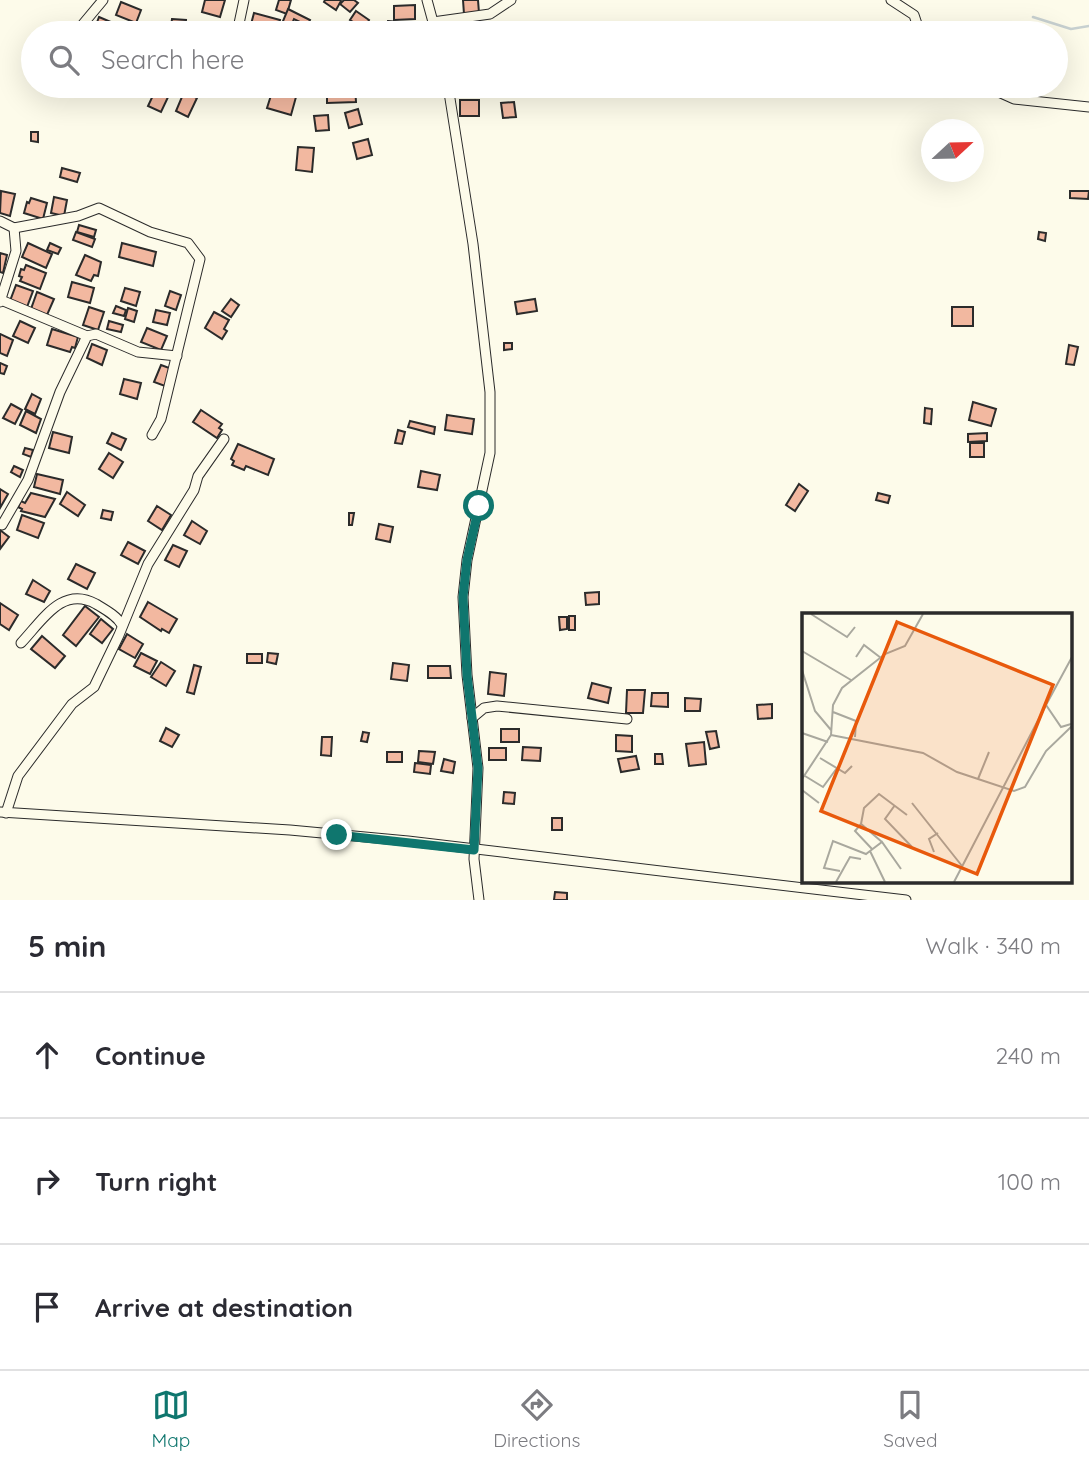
<!DOCTYPE html>
<meta charset="utf-8">
<style>
:root{--surface:#fff;--page:#f2f2f3;--text:#2b2b33;--muted:#7c7c81;--line:#e1e1e2;--accent:#0f766e}
body{margin:0;font-family:Quicksand,sans-serif;background:var(--page);color:var(--text)}
.compass{position:absolute;left:921px;top:119px;width:63px;height:63px;border-radius:50%;background:var(--surface);box-shadow:0 7px 28px #0002;rotate:68deg}
.stop{position:absolute;width:21px;height:21px;margin:-16px;border:5px solid #0f766e;border-radius:50%;background:#fff}
.stop.end{background:#0f766e;border-color:#fff;box-shadow:0 2px 7px #0008}
.list{margin:0;padding:0;list-style:none}
h2{display:flex;justify-content:space-between;align-items:center;height:91px;margin:0;padding:0 28px;font-size:30px}
h2 small{font-size:23px;font-weight:400;color:var(--muted)}
.list li{display:grid;grid-template-columns:46px 1fr auto;gap:21px;align-items:center;box-sizing:border-box;height:126px;padding:0 28px;border-top:2px solid var(--line)}
.list b{display:block;font-size:26px;white-space:nowrap}
.list em{font-size:23px;font-style:normal;color:var(--muted)}
.icon{flex:none;width:38px;height:38px;fill:none;stroke:currentColor;stroke-width:2;stroke-linecap:round;stroke-linejoin:round}
.map{position:relative;flex:none;width:1089px;height:900px;overflow:hidden}
.search{position:absolute;background:var(--surface);box-shadow:0 7px 28px #0002;left:21px;right:21px;top:21px;height:77px;display:flex;align-items:center;gap:18px;box-sizing:border-box;padding:0 24px;border-radius:38px;color:var(--muted);font-size:26px}
.sheet{height:469px;background:var(--surface)}
nav{display:flex;justify-content:space-around;align-items:center;box-sizing:border-box;height:98px;border-top:2px solid var(--line);background:var(--surface);font-size:19px;color:var(--muted)}
nav a{display:grid;justify-items:center;gap:4px}
nav .on{color:var(--accent)}
.map>svg:first-child{display:block}
.lines{fill:none;stroke-linecap:round;stroke-linejoin:round}
.stream{stroke:#c7d0d0;stroke-width:2.5}
.building{fill:#f2b8a0;stroke:#2b2b2b;stroke-width:2}
.minor-casing{stroke:#2b2b2b;stroke-width:11}
.minor{stroke:#fdfbea;stroke-width:9}
.route{stroke:#0f766e;stroke-width:9}
.inset-road{fill:none;stroke:#a9a89e;stroke-width:2}
.view{fill:#e8590c;fill-opacity:0.15;stroke:#e8590c;stroke-width:3.5}
.inset-edge{fill:none;stroke:#2b2b2b;stroke-width:3.5}
</style>
<div class="map">
<svg width="1089" height="900" viewBox="0 0 1089 900">
<rect width="100%" height="100%" fill="#fdfbea"/>
<g class="lines">
<path class="stream" d="M1033 17 1071 29 1089 26"/>
</g>
<g class="building">
<path d="M205 0H225L220 17 202 12Z"/>
<path d="M279 0H291L287 14 276 10Z"/>
<path d="M325 0H340L341 1 336 10 324 2Z"/>
<path d="M344 0H354L358 3 350 12 340 4Z"/>
<path d="M463 0H478L479 13 464 14Z"/>
<path d="M121 2 141 10 136 23 116 15Z"/>
<path d="M415 5V19L394 20V6Z"/>
<path d="M288 9 310 20 304 33H295L300 22 294 19 288 33H278Z"/>
<path d="M356 11 369 20 364 29 350 20Z"/>
<path d="M254 13 280 20 277 33 250 28Z"/>
<path d="M99 17 118 25 115 33H93Z"/>
<path d="M172 19 186 20 185 33H170Z"/>
<path d="M388 21 409 23 408 33H386Z"/>
<path d="M310 23 323 28 321 33H307Z"/>
<path d="M218 24 224 25 223 33H216Z"/>
<path d="M286 86H310L308 93Z"/>
<path d="M355 86 356 102 327 103V88Z"/>
<path d="M376 86H394V93L375 92Z"/>
<path d="M395 86H420V94L395 93Z"/>
<path d="M466 86H491V92L469 93Z"/>
<path d="M495 86H505V96L497 97Z"/>
<path d="M156 89 169 95 161 112 148 106Z"/>
<path d="M273 89 296 97 291 115 267 108Z"/>
<path d="M184 92 197 98 188 117 176 111Z"/>
<rect x="460" y="100" width="19" height="16"/>
<path d="M514 102 516 117 503 118 501 103Z"/>
<path d="M358 109 362 124 349 128 345 113Z"/>
<path d="M328 115 329 130 316 131 314 116Z"/>
<path d="M31 132H38V142L31 141Z"/>
<path d="M368 139 372 155 357 159 353 143Z"/>
<path d="M298 147 314 148 312 172 296 170Z"/>
<path d="M62 168 80 173 77 182 60 177Z"/>
<path d="M1 191 15 194 10 216 0 213Z"/>
<path d="M1070 191H1089L1088 199 1070 198Z"/>
<path d="M54 197 67 200 64 216 51 213Z"/>
<path d="M31 198 47 203 43 219 24 213 27 202 29 203Z"/>
<path d="M79 225 96 230 94 237 77 232Z"/>
<path d="M76 232 95 239 92 247 73 240Z"/>
<path d="M1039 232 1046 233 1045 241 1038 239Z"/>
<path d="M28 243 52 254 46 268 22 257Z"/>
<path d="M50 243 61 248 58 254 47 250Z"/>
<path d="M122 243 156 252 153 266 119 257Z"/>
<path d="M0 253 7 255 3 273 0 272Z"/>
<path d="M85 255 101 262 98 276 94 275 91 281 76 275Z"/>
<path d="M26 265 46 273 40 289 20 281 22 277 19 276 21 269 24 270Z"/>
<path d="M72 282 94 288 90 303 68 297Z"/>
<path d="M16 285 33 291 27 307 10 301Z"/>
<path d="M125 288 140 292 136 306 121 301Z"/>
<path d="M170 291 181 295 176 310 165 306Z"/>
<path d="M37 292 54 299 47 315 31 309Z"/>
<path d="M231 299 239 305 231 317 222 311Z"/>
<path d="M535 299 537 311 517 314 515 302Z"/>
<path d="M116 306 126 310 124 316 113 313Z"/>
<path d="M89 307 104 312 98 330 83 325Z"/>
<rect x="952" y="307" width="21" height="19"/>
<path d="M128 308 137 311 134 322 125 319Z"/>
<path d="M156 310 170 313 167 325 153 322Z"/>
<path d="M214 312 229 320 224 329 227 331 222 339 205 328Z"/>
<path d="M20 321 35 328 28 343 13 336Z"/>
<path d="M109 321 123 325 121 332 107 329Z"/>
<path d="M147 328 167 336 161 350 141 342Z"/>
<path d="M52 329 78 337 75 348 72 347 70 352 47 345Z"/>
<path d="M0 334 13 340 7 356 0 353Z"/>
<path d="M504 343H512V349L504 350Z"/>
<path d="M92 344 107 350 102 365 87 358Z"/>
<path d="M1069 345 1078 347 1074 365 1066 364Z"/>
<path d="M0 363 7 366 4 374 0 373Z"/>
<path d="M161 365 172 369 165 386 154 382Z"/>
<path d="M124 379 141 383 137 399 120 394Z"/>
<path d="M32 394 41 399 35 414 25 409Z"/>
<path d="M973 402 996 409 991 426 969 420Z"/>
<path d="M11 404 22 410 15 424 3 418Z"/>
<path d="M925 408 932 409 931 424 924 423Z"/>
<path d="M201 410 222 424 219 428 222 430 217 438 193 422Z"/>
<path d="M26 411 41 419 36 433 20 425Z"/>
<path d="M447 415 474 419 472 434 445 430Z"/>
<path d="M410 421 435 427 434 434 408 427Z"/>
<path d="M398 430 405 432 402 444 395 443Z"/>
<path d="M53 432 72 437 69 453 49 448Z"/>
<path d="M112 433 126 439 121 450 107 443Z"/>
<path d="M987 433V441L968 442V434Z"/>
<rect x="970" y="443" width="14" height="14"/>
<path d="M238 444 274 459 268 475 246 466 244 470 232 465 234 461 231 459Z"/>
<path d="M25 448 33 450 31 457 23 454Z"/>
<path d="M109 453 123 462 113 478 99 469Z"/>
<path d="M14 466 23 470 20 477 11 472Z"/>
<path d="M421 471 440 475 437 490 418 487Z"/>
<path d="M37 474 63 480 60 494 34 487Z"/>
<path d="M799 484 808 491 795 511 786 505Z"/>
<path d="M0 489 8 494 0 508Z"/>
<path d="M67 492 85 505 78 516 60 504Z"/>
<path d="M31 493 55 499 45 517 21 511 22 509 18 507 21 501 25 503Z"/>
<path d="M878 493 890 496 888 503 876 500Z"/>
<path d="M157 506 171 515 162 530 148 521Z"/>
<path d="M103 510 113 512 111 520 101 518Z"/>
<path d="M349 513H354L352 525H349Z"/>
<path d="M22 515 44 523 38 538 17 530Z"/>
<path d="M192 521 207 531 200 544 184 535Z"/>
<path d="M379 524 393 527 390 542 376 539Z"/>
<path d="M0 530 9 537 0 549Z"/>
<path d="M128 542 145 551 138 564 121 555Z"/>
<path d="M173 545 187 551 179 567 165 560Z"/>
<path d="M76 564 95 573 87 589 68 579Z"/>
<path d="M33 580 50 591 44 602 26 594Z"/>
<path d="M599 592V604L586 605 585 593Z"/>
<path d="M148 602 177 619 169 633 162 629 161 631 140 617Z"/>
<path d="M0 603 18 615 9 630 0 624Z"/>
<path d="M85 606 99 617 76 646 63 635Z"/>
<rect x="569" y="616" width="6" height="14"/>
<path d="M559 617H567V629L560 630Z"/>
<path d="M101 619 113 629 102 643 90 634Z"/>
<path d="M127 634 143 644 135 658 119 649Z"/>
<path d="M42 636 65 656 55 668 31 649Z"/>
<path d="M141 653 157 661 150 674 134 666Z"/>
<path d="M268 653 278 654 276 664 267 662Z"/>
<rect x="247" y="654" width="15" height="9"/>
<path d="M161 662 175 671 166 686 151 677Z"/>
<path d="M393 663 409 665 407 681 391 679Z"/>
<path d="M194 665 201 667 194 694 187 692Z"/>
<path d="M428 666H450L451 678H428Z"/>
<path d="M490 672 506 674 504 696 488 694Z"/>
<path d="M592 683 611 688 608 703 588 698Z"/>
<path d="M627 690H645L643 713H626Z"/>
<path d="M652 693H668V707L651 706Z"/>
<path d="M685 698 701 699 700 711H685Z"/>
<path d="M772 704V718L758 719 757 705Z"/>
<path d="M166 728 179 735 172 747 160 741Z"/>
<rect x="501" y="729" width="18" height="13"/>
<path d="M716 731 719 747 710 749 706 732Z"/>
<path d="M363 732 369 733 367 742 361 741Z"/>
<path d="M616 735 632 736V752L616 751Z"/>
<path d="M322 737H332L331 756 321 755Z"/>
<path d="M704 742 706 764 689 766 686 744Z"/>
<path d="M523 747 541 748 540 761 522 760Z"/>
<rect x="489" y="748" width="17" height="12"/>
<path d="M419 751 435 752 433 764 418 762Z"/>
<rect x="387" y="752" width="15" height="10"/>
<path d="M655 754H662L663 764H655Z"/>
<path d="M636 756 639 769 621 772 618 759Z"/>
<path d="M444 759 455 762 453 773 441 771Z"/>
<path d="M415 763 431 765 430 774 414 772Z"/>
<path d="M504 792 515 793 514 804 503 803Z"/>
<rect x="552" y="818" width="10" height="12"/>
<path d="M555 892 567 893V900H554Z"/>
</g>
<g class="lines">
<g class="minor-casing">
<g id="minor">
<path d="M427 0 436 33"/>
<path d="M891 0 914 15 920 33"/>
<path d="M433 22 490 14 511 0"/>
<path d="M83 24 103 0"/>
<path d="M237 33 244 0"/>
<path d="M448 86 473 244 490 392V453L467 560 463 597 467 675 478 768 474 859 479 900"/>
<path d="M985 86 1014 99 1089 107"/>
<path d="M0 221 14 228 16 251 0 302"/>
<path d="M14 228 78 216 99 208 150 232 188 243 200 259 161 419 152 435"/>
<path d="M1 300 87 336"/>
<path d="M2 525 28 480 60 392 87 336 96 334 138 352 177 356"/>
<path d="M21 643C42 621 62 585 96 604 106 610 117 616 122 625"/>
<path d="M472 718 484 708 497 706 627 719"/>
<path d="M0 812 290 830 408 841 906 900"/>
<path d="M6 813 18 776 72 704 94 687 119 635 148 564 194 490 198 476 224 439"/>
</g>
</g>
<use href="#minor" class="minor"/>
</g>
<g class="lines">
<path class="route" d="M337 835 474 850 478 768 467 675 463 597 467 560 479 506"/>
</g>
<g transform="translate(802 613)">
<rect width="270" height="270" fill="#fdfbea"/>
<path class="inset-road" d="M9 1 45 24 53 14M0 38 49 67M54 44 62 32 79 45M0 57 13 98 29 117M244 92 270 44M31 99 54 108 53 124M0 120 26 129M29 122 121 140 155 159 212 178 223 174 244 138 270 113M18 145 43 160 50 153M3 163 21 174 35 155M0 166 29 122 31 92 40 75 83 41 103 33 121 1M176 166 187 139M0 177 17 190M110 190 160 253M93 192 83 206 110 234M59 211 62 195 77 181 105 202M70 236 53 218 59 211 80 229M132 239 127 226 136 220M38 258 22 255 31 228 64 241 68 238M34 269 48 244 59 246M83 269 68 238 80 229 99 256M152 269 244 92 259 114 269 111"/>
<path class="view" d="M95 9 251 72 175 261 19 198Z"/>
<rect width="270" height="270" class="inset-edge"/>
</g>
</svg>
<svg class="compass" viewBox="-18 -18 36 36"><path d="M0-13l5 13h-10z" fill="#e53935"/><path d="M0 13l5-13h-10z" fill="#7c7c81"/></svg>
<div class="stop" style="left:479px;top:506px"></div>
<div class="stop end" style="left:337px;top:835px"></div>
<div class="search"><svg class="icon" aria-label="search" viewBox="0 0 24 24"><circle cx="10" cy="10" r="6"/><path d="M15 15l6 6"/></svg>Search here</div>
</div>
<section class="sheet">
<h2>5 min<small>Walk · 340 m</small></h2>
<ul class="list">
<li><svg class="icon" aria-label="ahead" viewBox="0 0 24 24"><path d="M12 20V5M6 11l6-6 6 6"/></svg><div><b>Continue</b></div><em>240 m</em></li>
<li><svg class="icon" aria-label="right" viewBox="0 0 24 24"><path d="M7 20v-9h11M14 6l5 5-5 5"/></svg><div><b>Turn right</b></div><em>100 m</em></li>
<li><svg class="icon" aria-label="arrive" viewBox="0 0 24 24"><path d="M6 21V4h12l-3 4 3 4H6"/></svg><div><b>Arrive at destination</b></div></li>
</ul>
</section>
<nav>
<a class="on"><svg class="icon" aria-label="map" viewBox="0 0 24 24"><path d="M3 6l6-2 6 2 6-2v14l-6 2-6-2-6 2zM9 4v14M15 6v14"/></svg>Map</a>
<a><svg class="icon" aria-label="directions" viewBox="0 0 24 24"><path d="M12 3l9 9-9 9-9-9zM9 14v-3h6M13 9l2 2-2 2"/></svg>Directions</a>
<a><svg class="icon" aria-label="saved" viewBox="0 0 24 24"><path d="M7 4h10v16l-5-4-5 4z"/></svg>Saved</a>
</nav>
